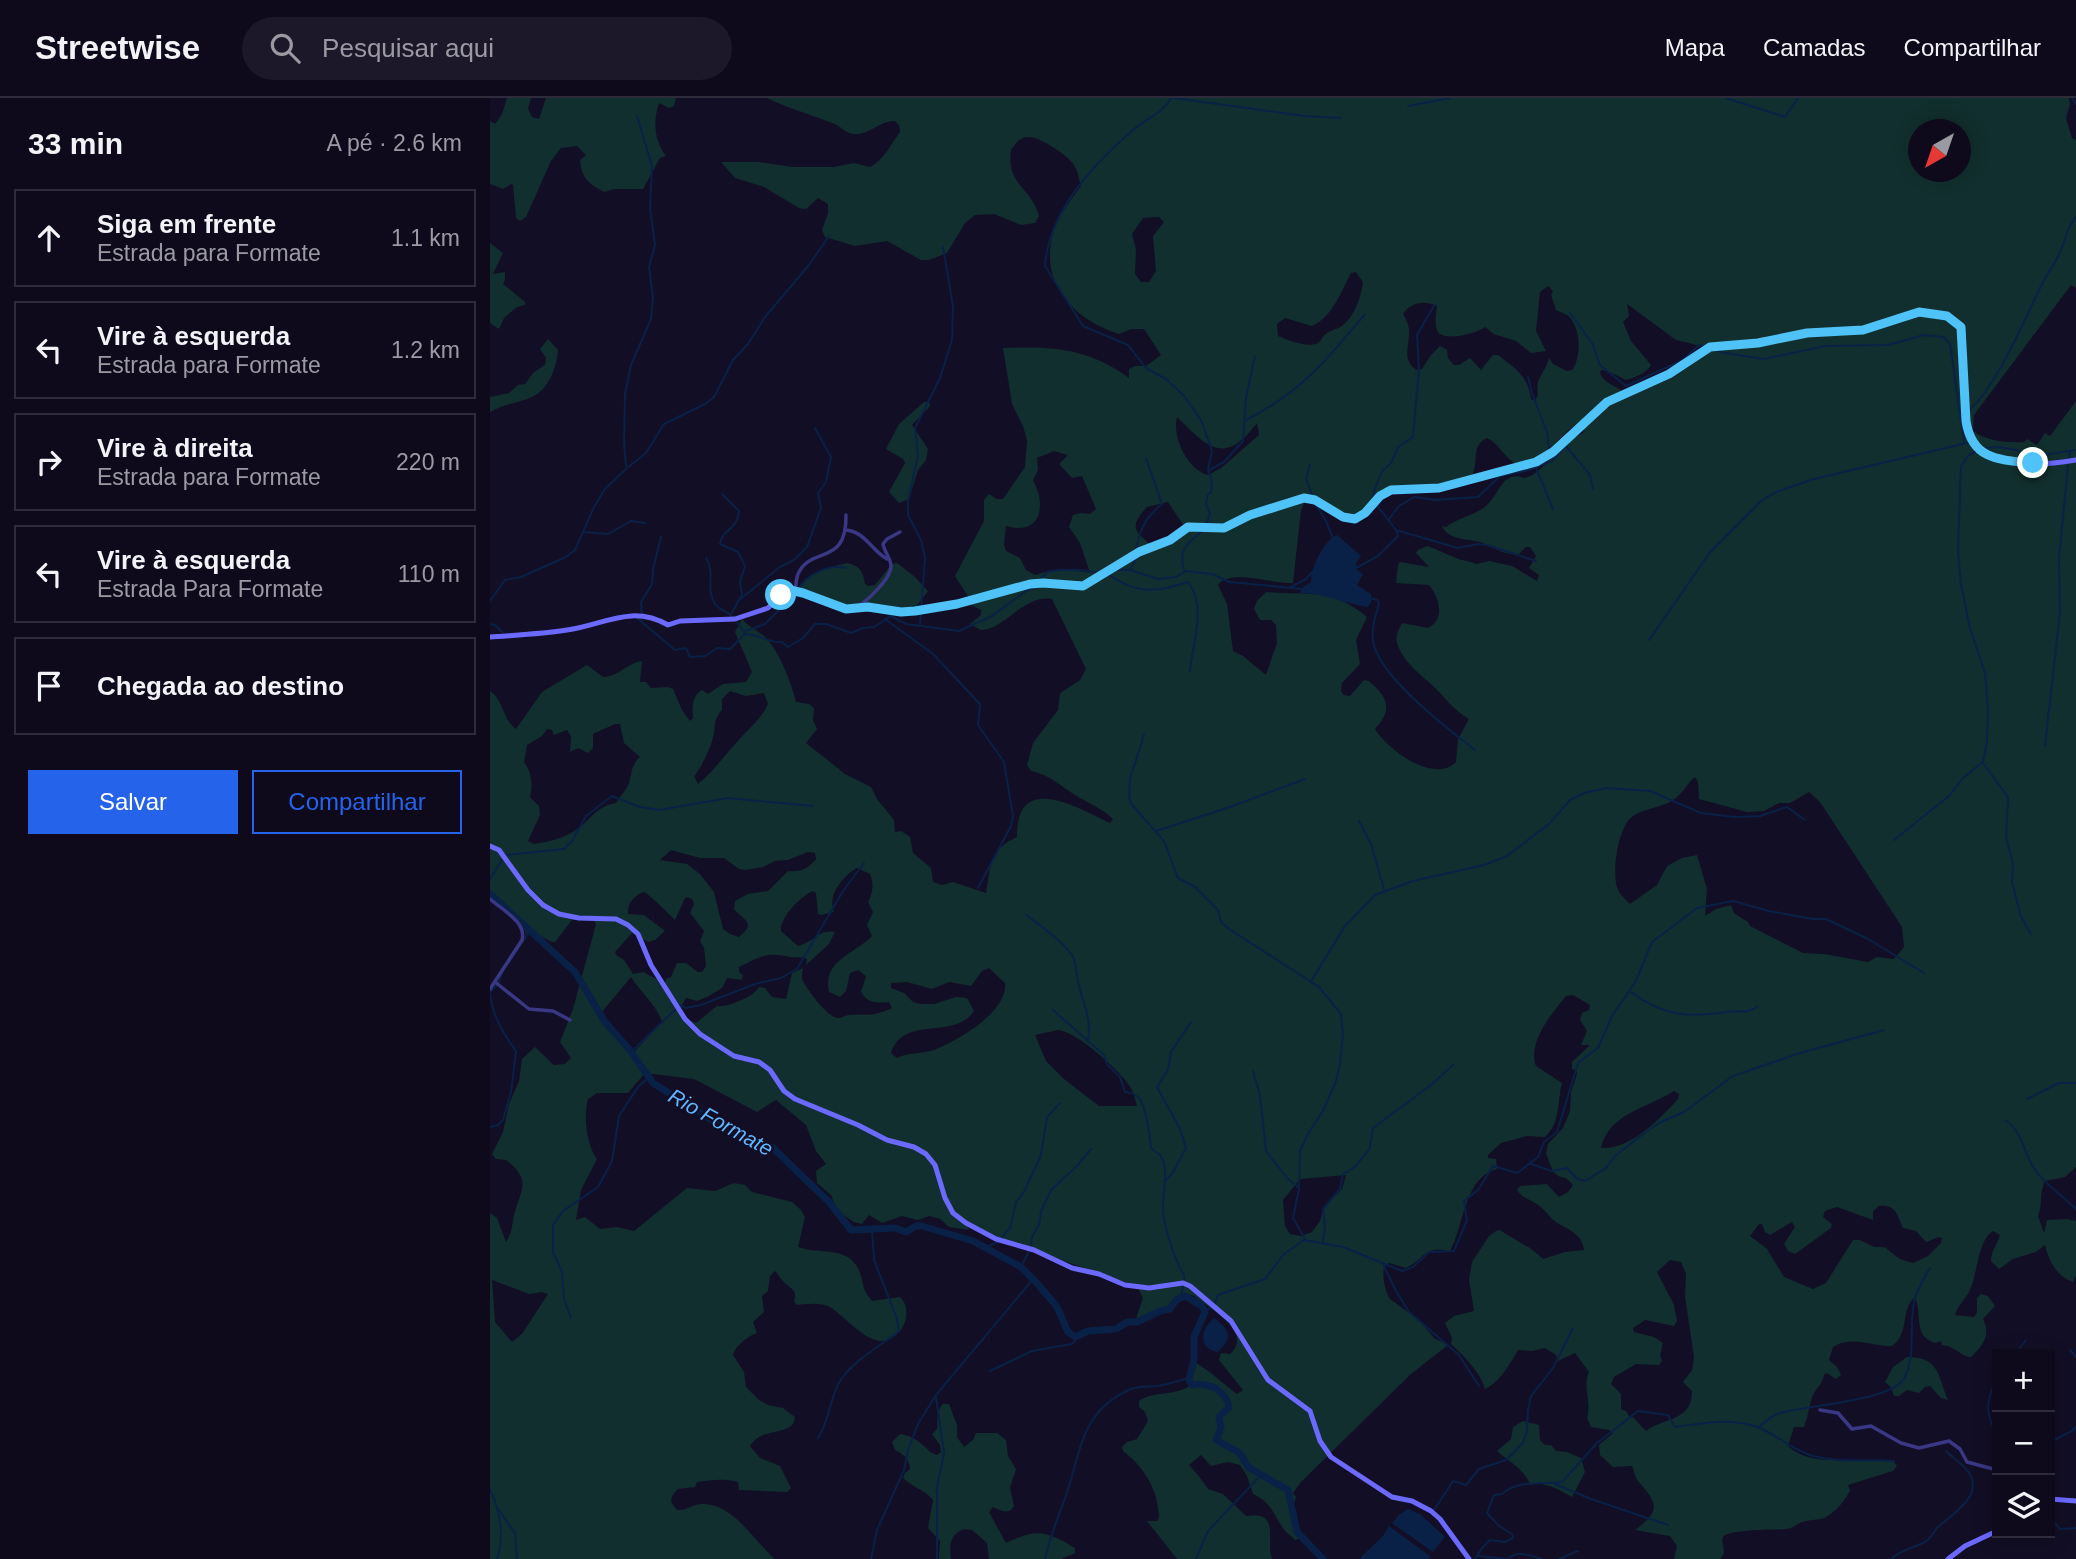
<!DOCTYPE html>
<html lang="pt">
<meta charset="utf-8">
<style>
:root{--surface:#0e0a1c;--page:#1c1829;--text:#f1f3f6;--muted:#9b9aa3;--line:#2e2b3b;--accent:#2563eb}
body{margin:0;font-family:Arial,sans-serif;background:var(--page);color:var(--text)}
.controls{position:absolute;right:21px;bottom:21px;display:grid;overflow:hidden;border-radius:0px;box-shadow:0 4px 18px #0003}
.controls button{width:63px;height:63px;display:grid;place-items:center;padding:0;border:0;border-bottom:2px solid var(--line);background:var(--surface);color:var(--text);font:35px sans-serif}
.compass{position:absolute;left:1418px;top:21px;width:63px;height:63px;border-radius:50%;background:var(--surface);box-shadow:0 4px 18px #0003;rotate:220deg}
.stop{position:absolute;width:21px;height:21px;margin:-16px;border:5px solid #4fc3f7;border-radius:50%;background:#fff}
.stop.end{background:#4fc3f7;border-color:#fff;box-shadow:0 2px 7px #0008}
.list{margin:0;padding:0;list-style:none}
h2{display:flex;justify-content:space-between;align-items:center;height:91px;margin:0;padding:0 28px;font-size:30px}
h2 small{font-size:23px;font-weight:400;color:var(--muted)}
.list li{display:grid;grid-template-columns:46px 1fr auto;gap:21px;align-items:center;box-sizing:border-box;height:98px;margin:0 14px 14px;padding:0 14px;border:2px solid var(--line);border-radius:0px}
.list b{display:block;font-size:26px;white-space:nowrap}
.list p{margin:0;font-size:23px;white-space:nowrap;color:var(--muted)}
.list em{font-size:23px;font-style:normal;color:var(--muted)}
.actions{display:flex;gap:14px;padding:21px 28px}
.actions a{flex:1;padding:16px 0;border:2px solid var(--accent);border-radius:0px;text-align:center;font-size:24px;color:var(--accent)}
.actions .main{background:var(--accent);color:#fff}
.icon{flex:none;width:38px;height:38px;fill:none;stroke:currentColor;stroke-width:2;stroke-linecap:round;stroke-linejoin:round}
.map{position:relative;flex:none;width:1586px;height:1461px;overflow:hidden}
header{display:flex;align-items:center;gap:42px;box-sizing:border-box;height:98px;padding:0 35px;background:var(--surface);border-bottom:2px solid var(--line)}
header strong{font-size:33px}
nav{display:flex;gap:38px;margin-inline-start:auto;font-size:24px}
.search{width:490px;height:63px;background:var(--page);display:flex;align-items:center;gap:18px;box-sizing:border-box;padding:0 24px;border-radius:38px;color:var(--muted);font-size:26px}
main{display:flex}
aside{flex:1;background:var(--surface)}
.map>svg:first-child{display:block}
.green{fill:#112f2e;fill-rule:evenodd}
.water{fill:#0a2147}
.lines{fill:none;stroke-linecap:round;stroke-linejoin:round}
.stream{stroke:#0a2147;stroke-width:2}
.river{stroke:#0a2147;stroke-width:7}
.street{stroke:#3a3785;stroke-width:3.5}
.secondary{stroke:#6c69ff;stroke-width:5}
.route{stroke:#4fc3f7;stroke-width:9}
.labels{text-anchor:middle;dominant-baseline:central;stroke-width:5;stroke-linejoin:round;paint-order:stroke}
.water-label{font-size:21px;font-style:italic;fill:#60b6ff;stroke:#120e25}
</style>
<header>
<strong>Streetwise</strong>
<div class="search"><svg class="icon" aria-label="search" viewBox="0 0 24 24"><circle cx="10" cy="10" r="6"/><path d="M15 15l6 6"/></svg>Pesquisar aqui</div>
<nav><a>Mapa</a><a>Camadas</a><a>Compartilhar</a></nav>
</header>
<main>
<aside>
<h2>33 min<small>A pé · 2.6 km</small></h2>
<ul class="list">
<li><svg class="icon" aria-label="ahead" viewBox="0 0 24 24"><path d="M12 20V5M6 11l6-6 6 6"/></svg><div><b>Siga em frente</b><p>Estrada para Formate</p></div><em>1.1 km</em></li>
<li><svg class="icon" aria-label="left" viewBox="0 0 24 24"><path d="M17 20v-9H6M10 6l-5 5 5 5"/></svg><div><b>Vire à esquerda</b><p>Estrada para Formate</p></div><em>1.2 km</em></li>
<li><svg class="icon" aria-label="right" viewBox="0 0 24 24"><path d="M7 20v-9h11M14 6l5 5-5 5"/></svg><div><b>Vire à direita</b><p>Estrada para Formate</p></div><em>220 m</em></li>
<li><svg class="icon" aria-label="left" viewBox="0 0 24 24"><path d="M17 20v-9H6M10 6l-5 5 5 5"/></svg><div><b>Vire à esquerda</b><p>Estrada Para Formate</p></div><em>110 m</em></li>
<li><svg class="icon" aria-label="arrive" viewBox="0 0 24 24"><path d="M6 21V4h12l-3 4 3 4H6"/></svg><div><b>Chegada ao destino</b></div></li>
</ul>
<div class="actions"><a class="main">Salvar</a><a>Compartilhar</a></div>
</aside>
<div class="map">
<svg width="1586" height="1461" viewBox="0 0 1586 1461">
<rect width="100%" height="100%" fill="#120e25"/>
<g class="green">
<path d="M17 0H41L38 11 42 19 49 21 56 0H186L184 8 179 10 169 5C163 23 164 42 176 58L170 60 153 91H124L115 94C99 87 91 79 90 62L96 57 87 48 71 50 61 63 36 119 30 123 26 120 23 87 21 86 13 91 0 86V23L5 26 12 16Z"/>
<path d="M277 0H1579L1580 6 1576 20 1582 40 1586 42V190L1581 187 1484 317 1483 333C1496 343 1517 345 1534 344L1537 341 1547 347 1555 335 1560 338 1586 303V1069L1575 1079 1555 1083C1549 1095 1553 1105 1548 1118L1554 1135 1557 1122 1577 1121 1586 1123V1177L1583 1184C1566 1178 1559 1163 1555 1147L1546 1154 1523 1161 1509 1171 1501 1163C1501 1153 1507 1147 1510 1137L1503 1133C1487 1143 1488 1177 1479 1194 1474 1203 1468 1207 1465 1217L1484 1219 1487 1214V1200L1491 1196 1498 1198 1505 1208 1493 1221C1501 1237 1493 1248 1481 1259 1471 1259 1467 1249 1452 1247L1451 1243 1446 1245C1422 1239 1433 1217 1425 1199 1410 1211 1420 1236 1402 1248 1381 1248 1361 1237 1343 1249L1339 1262 1347 1269 1351 1277 1346 1281 1337 1275 1334 1277C1332 1287 1326 1290 1322 1299 1319 1309 1318 1319 1314 1329H1304L1298 1348C1319 1367 1349 1361 1375 1362 1385 1362 1394 1363 1404 1364L1407 1368 1403 1373 1358 1387 1360 1392C1356 1402 1344 1416 1334 1420 1327 1422 1319 1422 1312 1424 1307 1426 1303 1430 1297 1431 1287 1432 1238 1431 1233 1439 1231 1442 1234 1450 1234 1455L1230 1461H1184L1187 1448 1180 1438 1145 1432C1171 1412 1168 1406 1148 1383 1144 1378 1144 1372 1142 1368L1123 1369 1110 1357 1109 1347 1123 1335 1119 1332 1101 1329 1097 1320C1102 1305 1092 1288 1099 1274L1085 1255 1068 1263 1066 1257 1055 1250 1042 1253 1028 1252C1020 1266 1010 1284 995 1291 991 1275 973 1257 961 1246L962 1240 955 1225 964 1218 984 1213 979 1182 982 1164 999 1138 1006 1133 1010 1132C1025 1143 1041 1148 1053 1161L1075 1154 1094 1152C1092 1133 1074 1131 1062 1121 1057 1115 1052 1109 1045 1105 1038 1100 1032 1100 1027 1092L1030 1088 1057 1086 1069 1099 1078 1094 1083 1087 1076 1080 1070 1079 1063 1074 1056 1055 1058 1046 1073 1030 1080 1013 1081 994 1087 976 1086 972 1082 971V964L1100 947H1091L1097 933 1090 922 1092 915 1099 912 1100 907 1083 897 1076 898C1062 915 1037 945 1046 968L1072 985C1067 1004 1071 1024 1055 1039L1037 1038 1011 1045 998 1057V1060L1006 1061 1007 1071C974 1079 974 1128 960 1153 931 1148 937 1160 916 1170L899 1165 894 1169C892 1178 895 1194 900 1201L929 1222 944 1240 958 1247 921 1276 811 1384 803 1395 806 1399 802 1412 809 1441 805 1442C803 1439 799 1437 796 1434 784 1419 783 1405 763 1396L757 1378 750 1367 738 1364 721 1368 711 1357 699 1367 708 1377 718 1391 733 1396 756 1418C792 1412 775 1443 782 1461H687L657 1423H667L669 1419C668 1392 655 1370 633 1353L632 1349 637 1344 647 1341 658 1323 655 1314 649 1309V1303C663 1293 683 1298 698 1289L703 1263 721 1275 744 1294 747 1296 753 1292 729 1262 731 1255 740 1256C764 1234 719 1210 704 1198 683 1193 687 1207 674 1213 667 1217 659 1221 651 1224L646 1221 653 1200 647 1188 515 1143 477 1128 479 1132 459 1129 450 1121 439 1118 428 1122 412 1118 392 1125 379 1117 372 1126 364 1124 350 1115 344 1108 342 1098 327 1085 326 1073 336 1066 326 1053 316 1027 286 1002 267 1014 204 981 155 975 138 995H107L98 1001C93 1018 97 1048 107 1061L91 1092 86 1122 95 1119 110 1131 127 1129 144 1133 197 1090 225 1093 244 1085 255 1087 262 1094 302 1104 311 1112 315 1119 308 1149C328 1157 358 1147 369 1172 375 1187 370 1188 382 1203L410 1199C416 1205 417 1211 416 1219 415 1227 411 1233 405 1238 383 1256 358 1220 340 1209 331 1204 316 1206 307 1207L304 1204C307 1193 304 1193 296 1186 292 1183 289 1177 285 1173L280 1178 278 1193 272 1198 274 1214 263 1224 267 1235C258 1238 246 1247 243 1257L254 1274 256 1289 269 1302 278 1307 293 1310 305 1319C303 1340 273 1327 260 1348L270 1360 290 1368 301 1390 297 1394 249 1392 248 1384C233 1380 222 1382 207 1384L205 1389 188 1391 182 1398 181 1404 187 1412C196 1413 203 1406 212 1406 243 1405 264 1443 285 1461H0V1115L7 1120 16 1144C22 1136 22 1127 24 1117 31 1091 42 1082 16 1062L6 1061 2 1056 13 1034 19 1006 29 983 32 961 45 949 64 967 75 966 81 960 70 944 83 911 106 826 104 823 82 822 65 844H62L44 835 36 836 33 827 0 801V593C14 602 12 621 26 631L52 594 97 567 113 579C128 579 137 565 152 563L150 584H156L161 590 178 589 183 591 192 612 200 623 203 620C202 610 202 597 212 592L218 596 233 586 256 584 262 574 245 534 252 521C259 529 267 532 274 538 288 550 302 586 306 604L319 606 324 610 323 622 327 631 316 645 355 676 381 689 387 701 404 722 405 734 411 733 420 739 423 755 441 770 443 784 452 787 463 784 496 795C501 768 498 752 527 739 526 673 587 709 620 725L623 721C612 710 598 705 585 697 571 688 558 676 541 673L537 667 543 645 568 612 570 595 590 582 596 571 562 501C534 496 514 532 491 532L480 526 491 517V512L477 505 479 500 465 478 494 423V402L499 396 507 401H513L535 369 537 343 533 328 522 306 513 250C561 248 599 250 639 280V271L645 268H656L671 257 654 231H641L629 236C583 221 549 185 563 135 568 118 581 102 591 88 589 82 588 73 584 67 579 58 549 38 538 39 530 39 525 46 521 52 516 87 542 90 549 118L545 125 531 127 504 116 485 117 475 125 457 155 439 162H431L397 143 365 148 335 139 332 132 338 115V106L328 100 316 111 309 110 274 89 245 80 231 64H268L303 69H344L364 65 380 69C395 61 400 47 410 34L409 27 405 23C389 23 380 37 364 36 357 36 351 29 345 26 322 17 300 11 277 0ZM1428 32H1470V74H1428ZM664 119H669L674 124 663 138 666 173 659 184H651L645 176 646 152 642 136 653 120ZM866 174 873 184C871 199 865 218 852 228 847 231 842 232 837 235 832 238 831 245 826 246 815 249 797 242 788 238L787 226 795 220 822 228C842 220 852 192 861 175ZM1058 188 1063 193 1061 197 1066 212C1071 215 1077 215 1081 221 1091 234 1091 260 1082 272L1077 273 1063 266 1059 260C1057 269 1051 276 1048 284 1046 292 1050 296 1045 303L1041 301C1039 279 1024 269 1008 257H1003L991 272 980 260 969 267H964L958 260 957 252 950 248 941 257 932 271 926 272C911 260 920 248 919 233 919 227 916 221 913 216 921 204 934 202 947 208 946 215 943 230 950 236 959 242 986 236 995 229L1004 236 1026 243 1041 255 1056 253 1046 233 1050 194ZM1137 206 1186 242 1215 249C1193 272 1167 286 1136 296 1128 288 1114 286 1110 275L1111 272 1118 273 1136 282C1144 280 1157 275 1161 267L1141 243 1133 224 1139 218ZM687 319C718 350 735 368 767 325L769 337 731 370 718 377C697 371 682 339 687 319ZM1095 322 1093 335C1086 338 1079 342 1073 347 1060 358 1052 376 1034 380 1013 372 1010 395 997 407 985 418 968 419 956 429L952 428C957 441 975 441 986 443 1001 446 1011 458 1029 456L1036 449H1040L1046 458 1039 470 1049 477 1047 483 1022 468 999 463 986 466C978 462 971 463 964 459 955 456 947 451 937 448L928 452 926 455 939 469 910 464 908 467 906 485 939 487C949 499 956 521 938 530L912 525C909 531 905 538 907 545 914 566 932 577 946 591 957 602 965 613 979 621L968 641 966 664C944 686 898 652 885 631 903 612 898 599 879 583L874 582 860 598 854 597 851 593 852 585 870 566 866 542 877 519C841 489 818 498 776 494L767 503 764 511 770 522H781L786 527 787 545 776 577 753 558 743 553 737 506 728 487C739 470 783 486 803 485L811 412 816 402 833 406 868 424C877 412 889 397 904 392 916 387 931 393 942 393 951 393 966 387 974 384 995 374 976 349 997 340 1013 348 1015 365 1034 368 1041 364 1049 361 1055 356 1067 346 1080 326 1095 322ZM564 353 578 357 569 366 582 380 592 378 606 411 600 416 591 415 583 417 579 429 590 445 600 475 583 472H562L545 477 536 472 530 460 516 453 514 447 516 428C551 438 557 408 543 382L548 372 547 360ZM678 404 694 428 674 443 660 446C642 432 641 427 657 409ZM240 593 256 598 274 595 278 606C270 623 258 631 246 645 233 659 223 674 208 686L204 678C209 674 220 651 222 643 227 629 221 625 232 612V601ZM125 626H130L134 645 150 659C141 667 142 675 139 685 136 693 130 698 126 705 103 709 100 725 81 735 71 741 56 744 44 746L38 743 50 717 49 708 40 699C43 686 42 675 34 664L37 647 52 638 57 631 62 632 64 637 77 632 81 638 80 654 88 650 98 655 103 650V636ZM1205 679 1208 684 1209 701 1257 714 1274 713 1289 705H1300L1319 694 1330 704 1412 829 1414 849 1404 861 1387 859 1378 864 1334 856 1313 855 1260 828 1258 824 1244 815 1241 807 1226 811 1215 818 1217 791 1207 757 1192 760 1177 768 1167 787 1140 806C1135 801 1129 796 1127 789 1122 773 1128 728 1143 718 1155 710 1171 710 1183 702 1193 696 1197 685 1205 679ZM181 752 210 760H234L249 771 255 772 273 769 285 763 298 762 318 754 325 755 326 761C318 771 310 774 298 773L278 793 258 796 245 803 244 811C254 823 267 824 249 839L240 836 233 831 224 794 210 776 197 766 170 762ZM367 770 380 776C384 786 383 795 378 804L383 814 377 827 382 838C365 856 332 862 339 894L350 899 356 893 360 875 368 872 376 878 371 894C378 906 387 905 399 904L402 910C381 919 380 916 359 917 355 917 352 920 349 920 338 921 316 890 312 881 312 878 312 873 313 870L302 875 296 901 282 899 275 890 269 889C265 898 237 910 227 908L206 925 198 921 191 909 196 900 207 903 217 899 232 890 237 880 252 882 253 877 249 874V869C272 858 275 854 300 859 307 860 311 858 317 861L316 867 339 846 345 834C328 831 323 845 308 848L291 833C290 819 310 799 323 793L326 795 328 816 331 817 344 814C337 797 353 778 367 770ZM154 794C159 796 180 817 185 822L195 800 197 799 202 801 204 806 200 815 214 833 210 843 214 850 216 868 212 874H208L196 865H187L181 879 176 881 175 885 153 874 143 876 134 862 126 857 125 854 142 835 158 844 165 842 175 833 154 817 138 816C137 805 145 797 154 794ZM499 870 515 885C518 914 467 943 444 952 432 956 419 954 407 960L401 955C414 916 464 943 484 913L477 900 466 899 444 906H430L423 904 414 895 401 890V885L417 884 442 891 459 884 481 888 492 873ZM141 879C150 894 167 907 172 924L144 954 111 915ZM568 932C587 934 627 970 639 987 643 992 645 1001 647 1008H609L574 981 556 963 545 937ZM1184 993 1189 996 1188 1001C1170 1021 1140 1052 1111 1050 1119 1015 1158 1010 1184 993ZM856 1077 852 1091 834 1109 830 1123 822 1134 811 1138 800 1136 795 1128 793 1102 810 1081ZM1389 1108C1406 1106 1407 1117 1413 1130L1426 1133 1436 1144 1449 1139 1452 1140 1451 1145 1438 1158 1423 1165 1410 1161 1394 1149H1384L1370 1142H1363L1336 1185 1323 1191 1294 1179 1277 1151 1260 1138 1269 1126H1272L1275 1134 1280 1137 1302 1124 1305 1129 1294 1146 1298 1153 1305 1156 1341 1130 1342 1126 1333 1119 1335 1113 1347 1109 1383 1122V1113ZM1180 1162 1191 1164 1196 1176 1195 1199 1204 1259 1202 1272 1193 1284 1202 1293C1202 1324 1174 1319 1156 1333L1143 1319 1140 1320 1136 1313 1131 1311V1296L1121 1286 1124 1279 1146 1266 1169 1267 1172 1263 1170 1257 1173 1245 1164 1239 1144 1234 1143 1230 1155 1222 1184 1228 1187 1223 1184 1207 1167 1174ZM2 1182 39 1196 52 1194 58 1196 32 1236 22 1244 5 1224Z"/>
<path d="M0 145 13 155 3 176 15 174V182L13 186 35 204V207L27 209 14 220 9 231 0 225Z"/>
<path d="M58 241 68 252C67 269 59 291 42 299 28 305 14 306 0 314V299L19 295 28 287 35 286 43 275 55 267 56 260 50 251Z"/>
<path d="M434 304H439L440 308 422 327 438 351 436 362 428 372 419 401 409 405 399 394 415 365 413 361 396 351 409 326Z"/>
<path d="M357 465C370 468 373 473 375 486L378 488 385 487 402 466 407 465 425 479 438 493 423 513 385 510 352 512 334 506 308 492C319 474 337 470 357 465Z"/>
<path d="M1417 1259C1451 1259 1448 1280 1458 1302L1451 1300 1440 1288 1435 1289 1429 1295 1417 1292 1409 1298H1404L1401 1289 1395 1284 1403 1269Z"/>
<path d="M453 1306H459L467 1327V1339L474 1349 483 1342 486 1335H507L516 1342 518 1358 526 1371 520 1390 524 1408C520 1417 511 1413 503 1409L499 1414 516 1445C547 1430 556 1433 585 1450V1455L571 1461H499L497 1445 482 1432 474 1431C460 1436 459 1447 461 1461H449L450 1443 438 1430 443 1402C435 1392 422 1389 413 1380L415 1375 420 1371C419 1361 414 1356 405 1352L402 1344 410 1336C432 1339 435 1354 447 1357L451 1354 450 1347 442 1336 447 1331C448 1322 446 1313 453 1306Z"/>
<path d="M1033 1323 1049 1327 1050 1342 1055 1347H1061L1066 1353 1077 1354 1091 1360 1095 1374 1082 1399C1069 1392 1055 1383 1040 1387 1035 1371 1019 1364 1007 1353L1021 1341 1023 1329Z"/>
</g>
<g class="water">
<path d="M847 437 871 458 866 465 867 472 873 476 867 487 881 496V504L878 509C855 506 834 495 810 495L812 490 821 484C821 470 833 443 847 437Z"/>
<path d="M724 1220C740 1232 744 1240 727 1254 708 1250 710 1231 724 1220Z"/>
<path d="M918 1411 930 1416 955 1439 943 1454 902 1425 909 1417Z"/>
<path d="M899 1428 940 1458 938 1461H869L893 1438Z"/>
</g>
<g class="lines">
<g class="stream">
<path d="M681 0C675 13 656 21 644 31 604 66 559 112 555 168L593 228 638 247 656 270 676 281 694 298 711 322 722 353 718 371 722 385 721 395 718 396 716 406 720 416 716 427"/>
<path d="M684 0 815 18 851 20"/>
<path d="M1236 0 1295 19 1308 0"/>
<path d="M1582 0 1586 6"/>
<path d="M918 8 960 0"/>
<path d="M945 206 927 237 929 272 923 339 908 349 901 365 892 373 884 393 883 402 906 432 968 450 988 446 997 447 1046 463"/>
<path d="M1080 215 1102 245 1110 267 1136 288 1193 262 1209 247 1219 249"/>
<path d="M1224 251 1235 255 1274 261 1335 248 1398 247 1434 237 1453 239 1460 246 1474 344"/>
<path d="M1038 279 1042 295 1057 334 1059 352"/>
<path d="M1477 314C1505 292 1534 223 1550 190 1556 177 1566 165 1571 152 1577 139 1576 130 1586 119"/>
<path d="M756 322C811 294 836 263 875 216"/>
<path d="M1493 350 1509 349 1553 357 1586 352"/>
<path d="M1579 360 1580 354"/>
<path d="M820 366 816 380 823 400"/>
<path d="M136 368 134 345 135 296 141 267 161 221 163 200 159 169 165 147 160 110 162 68 147 18"/>
<path d="M1046 370 1063 411"/>
<path d="M719 372 734 364 753 343 756 300 765 258"/>
<path d="M232 396 249 413C246 435 233 429 230 446L248 454 255 468 250 484 252 497 241 516"/>
<path d="M825 405 836 423 843 440"/>
<path d="M899 421 909 408 924 399 945 402 988 399 1010 378 1039 372 1062 363 1076 348 1100 377 1103 391"/>
<path d="M94 434 118 436 141 423 155 425"/>
<path d="M646 454C649 432 655 420 672 406L656 360"/>
<path d="M216 460C226 476 215 491 225 506 229 512 238 513 243 520"/>
<path d="M866 470 888 458 908 438 906 432"/>
<path d="M641 471 646 460"/>
<path d="M623 472H640L668 481 686 479 696 473 722 476 739 484 813 491"/>
<path d="M694 472C688 449 698 446 713 432"/>
<path d="M616 475C644 495 665 496 697 484L699 485C717 511 702 546 700 573"/>
<path d="M549 483 557 474C574 470 594 472 611 475"/>
<path d="M801 489 816 481 824 472"/>
<path d="M308 492C317 476 338 466 356 470"/>
<path d="M880 500 887 502 889 505C886 517 881 530 883 543 888 578 958 631 985 652"/>
<path d="M0 503 15 482 31 479 76 459 85 452 104 409 115 391 137 370 156 355 174 326 215 306 224 299 243 262 258 246 275 219 319 167 339 138"/>
<path d="M248 503 290 469 304 462 317 449 331 410 328 395 336 384 341 359 325 330"/>
<path d="M147 520 185 552 196 550 200 559 215 558 227 550 240 551 254 537"/>
<path d="M395 521 443 556 489 605 490 607 488 627 514 664 523 718 521 728 488 790"/>
<path d="M152 524 151 504 162 486 163 471 171 439"/>
<path d="M247 524 255 536C269 536 278 545 292 544L298 549 313 540 325 526H336L361 535 373 530 384 529 401 518 416 526 469 533 502 518 536 493 548 489"/>
<path d="M0 526 5 527 13 535"/>
<path d="M430 527 435 459 431 442 418 417V403L428 358 425 330 450 280 462 242 463 208 453 149"/>
<path d="M255 533 275 526 292 509 304 505 306 497"/>
<path d="M1159 542 1221 453 1271 403 1286 394 1324 381 1481 344"/>
<path d="M654 637 640 681 639 699 642 707 674 743 688 780 705 789 728 812 731 824 739 831 829 889 851 916 853 937 850 966 846 983 834 1011 818 1036 810 1053 809 1091 803 1120 815 1141"/>
<path d="M1555 648 1570 514 1569 461 1578 367"/>
<path d="M1493 665 1518 699 1516 740 1523 765 1522 784 1531 819 1541 836"/>
<path d="M869 723 881 746 894 791"/>
<path d="M666 733 737 710 815 681"/>
<path d="M1404 742 1459 698 1473 680 1493 664 1497 644 1498 611 1495 575 1480 530 1471 486 1468 453 1471 368 1478 358 1488 352"/>
<path d="M0 781 15 757 74 751 82 743 96 718 122 698 150 709 169 712 238 700 323 708"/>
<path d="M536 817C552 829 570 841 582 857 587 865 586 875 588 884 593 906 602 920 598 943"/>
<path d="M822 882 855 828 885 797 923 783 994 767 1017 758 1059 726 1080 702 1094 695 1117 690 1160 693 1211 715 1245 719 1270 718 1297 709 1315 722"/>
<path d="M0 894 8 886 13 873 40 833"/>
<path d="M1141 894C1173 918 1198 920 1236 914 1248 912 1257 917 1268 908"/>
<path d="M563 912 614 957 617 966 630 979 635 994C639 995 643 995 647 998 656 1005 660 1039 661 1050 664 1053 667 1054 670 1057 680 1068 672 1099 673 1113 675 1131 684 1161 694 1177V1182"/>
<path d="M141 954 190 907 196 910 211 907 265 886 291 880 307 871 353 793 374 765"/>
<path d="M763 973 770 997 776 1053 797 1080 809 1090"/>
<path d="M1537 1001 1569 985H1586"/>
<path d="M1515 1022C1534 1034 1533 1057 1546 1073 1555 1086 1574 1099 1586 1111"/>
<path d="M0 1029 8 1027 13 1022 21 994 26 953C14 937 2 917 0 895"/>
<path d="M1041 1066 1062 1073 1077 1070 1087 1081 1095 1083 1116 1070 1125 1058 1153 1036 1169 1025 1194 1014 1243 978 1310 955 1394 932"/>
<path d="M675 1083 682 1076 696 1050 690 1031 667 989 678 972 681 954 701 924"/>
<path d="M833 1143 835 1129 833 1111 850 1091 853 1076 865 1069 880 1050 883 1030 941 987 964 966"/>
<path d="M541 1148 542 1139 549 1127 551 1113 561 1092 586 1069 601 1051"/>
<path d="M494 1150 508 1144 520 1130 526 1104 534 1094 551 1057 557 1019 570 1005"/>
<path d="M893 1166 906 1193 919 1214 969 1257 989 1288"/>
<path d="M531 1169 539 1153"/>
<path d="M691 1199 693 1188"/>
<path d="M725 1205 728 1197 775 1181 794 1156 814 1142 853 1149 912 1173 923 1169 939 1154 964 1153 977 1122 974 1103 988 1092 1003 1068 1027 1075 1048 1059 1054 1044 1067 1034 1088 965 1108 950 1122 918 1146 883 1162 844 1207 810 1243 803 1279 813 1323 821H1336L1378 841 1434 875"/>
<path d="M715 1214 722 1209"/>
<path d="M81 1220 74 1201 72 1174 63 1154V1127L73 1113 108 1089 122 1063 129 1018 148 989 159 979"/>
<path d="M1580 1252 1586 1259"/>
<path d="M1525 1256 1536 1242"/>
<path d="M500 1273 542 1253 582 1246 588 1239"/>
<path d="M1507 1282C1496 1300 1494 1317 1507 1335"/>
<path d="M446 1299 454 1355 447 1389V1461"/>
<path d="M1269 1329C1275 1324 1280 1319 1287 1316 1312 1307 1403 1304 1415 1279 1426 1256 1419 1228 1424 1204 1427 1191 1434 1180 1440 1170"/>
<path d="M328 1340C340 1321 340 1299 350 1283 365 1261 389 1249 409 1233L407 1221 384 1162 382 1131"/>
<path d="M1560 1347C1567 1337 1578 1338 1586 1329"/>
<path d="M1065 1386 1101 1401 1178 1427"/>
<path d="M0 1391C10 1413 15 1437 7 1461"/>
<path d="M8 1411 25 1435 27 1461"/>
<path d="M944 1412 963 1383 976 1387 989 1371 1016 1362 1033 1345 1037 1334 1038 1312 1041 1298 1063 1270 1083 1230"/>
<path d="M1560 1418 1570 1431 1586 1430"/>
<path d="M989 1458 1017 1461C1029 1452 1038 1457 1052 1461"/>
<path d="M381 1461 387 1432 414 1372 418 1352 428 1326 446 1297 543 1181"/>
<path d="M555 1461C560 1438 569 1417 577 1395 591 1351 592 1312 641 1291 649 1288 660 1289 668 1288 678 1286 689 1283 699 1280"/>
<path d="M706 1461 718 1433 771 1377"/>
<path d="M985 1461 992 1450 1000 1442 1015 1444 1023 1440 1022 1436 1009 1428 997 1415 1004 1397 1012 1396C1028 1381 1052 1387 1072 1384L1107 1345 1148 1313 1178 1317 1185 1329C1215 1325 1248 1318 1276 1333 1292 1341 1305 1353 1323 1358 1349 1365 1378 1361 1404 1363"/>
<path d="M1069 1461 1088 1453"/>
<path d="M1401 1461C1411 1452 1423 1450 1435 1444 1442 1440 1444 1432 1449 1428 1462 1417 1488 1401 1482 1381 1479 1370 1464 1361 1456 1353"/>
</g>
<path class="river" d="M0 796 85 874 115 924 139 951 163 985 225 1024 257 1041 282 1049 339 1104 361 1132 405 1130 416 1134 426 1128H432L483 1143 531 1169 546 1184 567 1209 578 1234 585 1239 598 1233 626 1231 637 1224H647L670 1213 680 1211 686 1202 695 1198 712 1208 715 1214 704 1239V1262L699 1282 702 1287C718 1284 736 1292 739 1309L729 1319 731 1330 726 1342 750 1355 758 1369 798 1392 807 1434 833 1461"/>
<g class="street">
<path d="M355 432C375 433 381 452 397 461"/>
<path d="M305 493C306 488 306 481 308 476 321 447 357 469 356 417"/>
<path d="M367 509C377 503 401 481 401 468 401 461 394 453 393 446L397 441 410 434"/>
<path d="M0 801C12 812 37 824 32 842L0 891"/>
<path d="M5 884 39 911 63 913 80 922"/>
<path d="M1330 1312 1348 1315 1362 1331 1381 1328 1411 1345 1429 1350 1459 1343 1470 1351 1477 1364 1507 1372"/>
</g>
<g class="secondary">
<path d="M0 539C26 537 52 536 77 532 114 527 141 506 178 527L190 523 245 521 278 510 291 497 300 492 313 495 356 511 378 509 418 514 467 506 540 486 553 485 593 488 649 454 680 442 698 429 734 430 760 417 814 400 825 402 853 419 865 421 875 415 890 398 901 392 949 390 1046 364 1063 353 1117 304 1179 276 1221 249 1268 245 1317 235 1373 231 1436 214 1457 218 1471 229 1476 323C1483 373 1547 369 1586 362"/>
<path d="M0 748 9 752 38 792 53 807 69 816 89 820 126 821 138 827 148 836 161 867 195 921 210 936 244 958 269 964 280 972 294 993 305 1001 368 1027 397 1042 424 1049 436 1056 445 1067 455 1100 463 1115 476 1125 506 1141 544 1152 582 1170 609 1176 635 1187 659 1190 693 1185 700 1188 741 1223 778 1282 820 1313 830 1343 841 1359 902 1399 922 1403 941 1413 950 1421 979 1461"/>
<path d="M1560 1401 1586 1403"/>
<path d="M1458 1461 1475 1448 1507 1433"/>
</g>
</g>
<g class="lines">
<path class="route" d="M291 497 300 492 313 495 356 511 378 509 411 514 425 513 467 506 540 486 553 485 593 488 649 454 680 442 698 429 734 430 760 417 814 400 825 402 853 419 865 421 875 415 890 398 901 392 949 390 1046 364 1063 354 1117 304 1179 276 1220 249 1268 245 1317 235 1373 232 1429 214 1457 218 1471 229 1476 323C1482 362 1509 362 1543 365"/>
</g>
<g class="labels">
<g class="water-label">
<text transform="translate(231 1024) rotate(29)">Rio Formate</text>
</g>
</g>
</svg>
<div class="controls">
<button>+</button>
<button>−</button>
<button><svg class="icon" aria-label="layers" viewBox="0 0 24 24"><path d="M12 4l9 5-9 5-9-5zM3 14l9 5 9-5"/></svg></button>
</div>
<svg class="compass" viewBox="-18 -18 36 36"><path d="M0-13l5 13h-10z" fill="#e53935"/><path d="M0 13l5-13h-10z" fill="#9b9aa3"/></svg>
<div class="stop" style="left:291px;top:497px"></div>
<div class="stop end" style="left:1543px;top:365px"></div>
</div>
</main>
